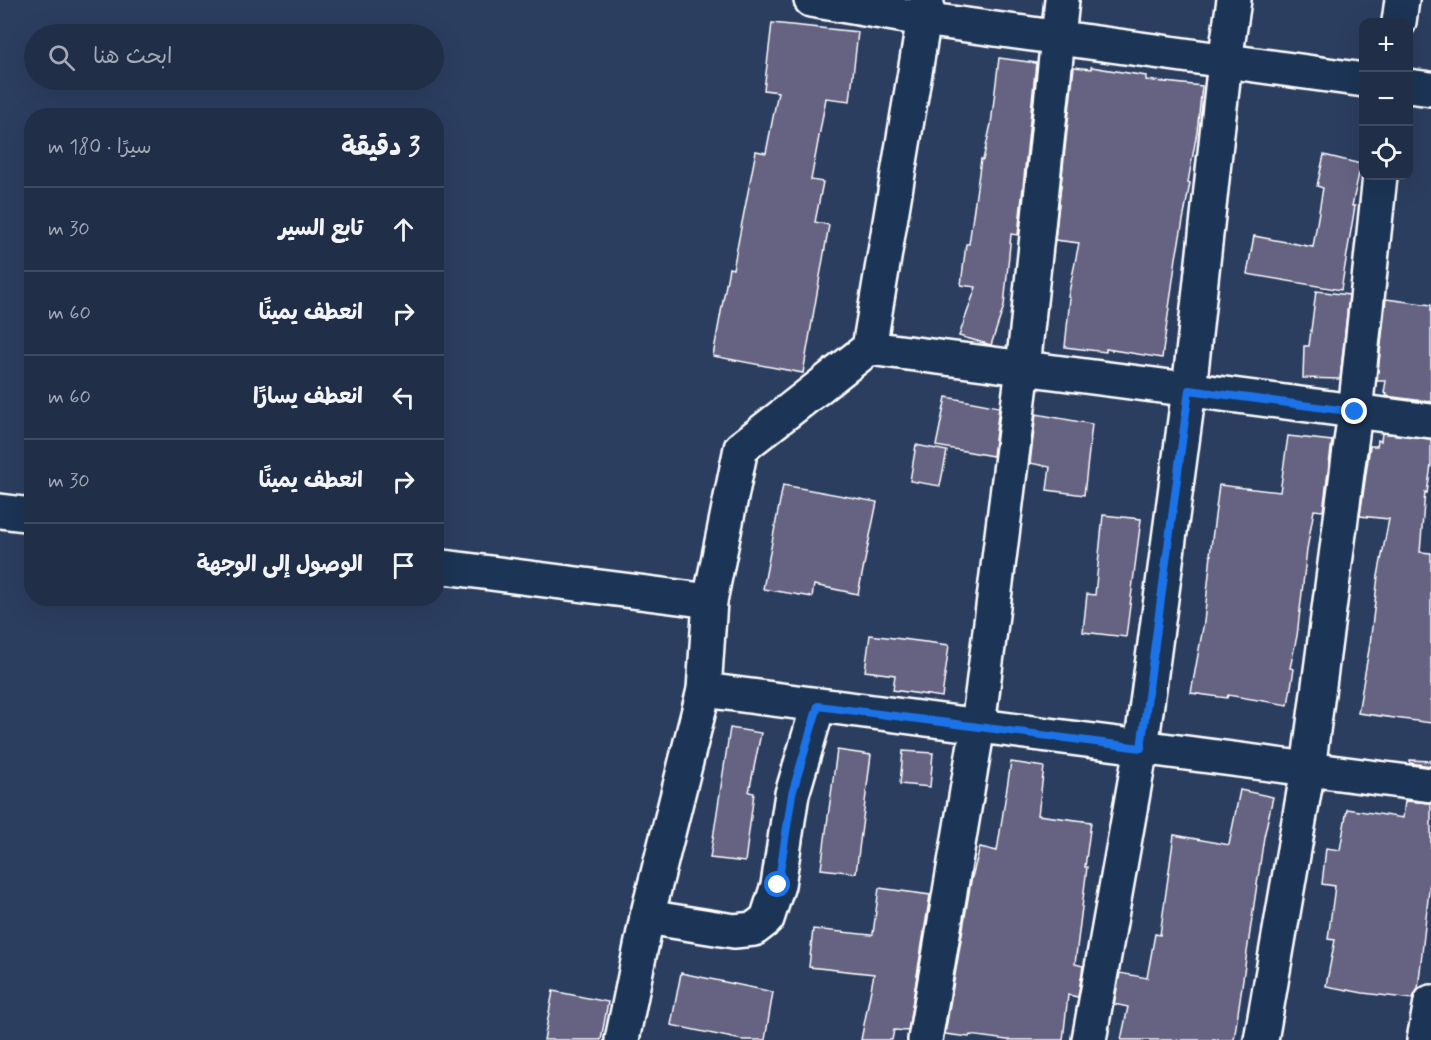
<!DOCTYPE html>
<html lang="ar">
<meta charset="utf-8">
<style>
:root{--surface:#212e48;--page:#29364f;--text:#f1f3f6;--muted:#a2a8b4;--line:#3e4a60}
body{margin:0;font-family:Mynerve,"Playpen Sans Arabic",sans-serif;background:var(--page);color:var(--text);direction:rtl}
.controls{position:absolute;right:18px;top:18px;display:grid;overflow:hidden;border-radius:12px;box-shadow:0 6px 24px #0002}
.controls button{width:54px;height:54px;display:grid;place-items:center;padding:0;border:0;border-bottom:2px solid var(--line);background:var(--surface);color:var(--text);font:30px sans-serif}
.stop{position:absolute;width:18px;height:18px;margin:-14px;border:4px solid #1a73e8;border-radius:50%;background:#fff}
.stop.end{background:#1a73e8;border-color:#fff;box-shadow:0 2px 6px #0008}
.list{margin:0;padding:0;list-style:none}
h2{display:flex;justify-content:space-between;align-items:center;height:78px;margin:0;padding:0 24px;font-size:26px}
h2 small{font-size:20px;font-weight:400;color:var(--muted)}
.list li{display:grid;grid-template-columns:39px 1fr auto;gap:18px;align-items:center;box-sizing:border-box;height:84px;padding:0 24px;border-top:2px solid var(--line)}
.list b{display:block;font-size:22px;white-space:nowrap}
.list em{font-size:20px;font-style:normal;color:var(--muted)}
.icon{flex:none;width:33px;height:33px;fill:none;stroke:currentColor;stroke-width:2;stroke-linecap:round;stroke-linejoin:round}
.map{position:relative;flex:none;width:1431px;height:1040px;overflow:hidden;direction:ltr}
.search{position:absolute;background:var(--surface);box-shadow:0 6px 24px #0002;left:24px;top:24px;width:420px;height:66px;display:flex;align-items:center;gap:15px;box-sizing:border-box;padding:0 21px;border-radius:33px;color:var(--muted);font-size:22px}
.panel{position:absolute;background:var(--surface);box-shadow:0 6px 24px #0002;left:24px;top:108px;width:420px;height:498px;border-radius:24px;direction:rtl}
.map>svg:first-child{display:block}
.building{fill:#666282;stroke:#fff;stroke-width:1.5}
.lines{fill:none;stroke-linecap:round;stroke-linejoin:round}
.street-casing{stroke:#fff;stroke-width:38}
.street{stroke:#1d3557;stroke-width:33}
.route{stroke:#1a73e8;stroke-width:8}
</style>
<div class="map">
<svg width="1431" height="1040" viewBox="0 0 1431 1040">
<rect width="100%" height="100%" fill="#2c3e60"/>
<filter id="ink" filterUnits="userSpaceOnUse"><feTurbulence type="fractalNoise" baseFrequency=".0167" numOctaves="2"/><feDisplacementMap in="SourceGraphic" scale="12" xChannelSelector="R" yChannelSelector="G"/><feConvolveMatrix kernelMatrix="1 2 1 2 8 2 1 2 1" color-interpolation-filters="sRGB"/></filter>
<g filter="url(#ink)">
<g class="building">
<path d="M772 23 858 32 850 101 826 98 811 180 823 182 815 222 829 225 803 373 713 356 729 268 733 269 756 151 766 153 778 92 764 90Z"/>
<path d="M999 58 1036 63 1018 235 1011 234 1004 306 991 345 959 336 976 287 961 285 966 244H969L981 159 983 160 991 124Z"/>
<path d="M1074 67 1091 69V67L1146 76V80L1202 86 1197 132 1188 182 1190 183 1176 258 1162 358 1106 349V352L1065 347 1070 298 1068 297 1079 243 1055 240Z"/>
<path d="M1324 155 1361 164 1352 206H1355L1341 290 1247 274 1254 236 1313 247 1323 188 1317 186Z"/>
<path d="M1316 291 1349 295 1340 379 1303 378 1304 346H1309Z"/>
<path d="M1386 299 1431 305V402L1386 396 1387 394 1384 393 1386 381H1377Z"/>
<path d="M946 397 999 407 993 456 936 446Z"/>
<path d="M1036 414 1092 424 1084 495 1047 490 1050 467 1030 463Z"/>
<path d="M1382 433 1431 439V465L1427 493 1425 492 1420 552 1431 553V723L1358 713 1370 644 1378 576 1389 519 1360 516 1370 446H1377L1378 440 1381 441Z"/>
<path d="M1288 436 1332 441 1323 511 1314 510 1307 549 1297 636 1290 668 1294 669 1288 705 1228 695 1227 698 1191 693 1204 622 1211 555H1210L1219 485 1280 492Z"/>
<path d="M916 445 947 451 940 486 910 481Z"/>
<path d="M783 485 877 502 858 594 814 585 812 597 763 589Z"/>
<path d="M1103 515 1141 519 1126 637 1083 632 1087 594 1095 595Z"/>
<path d="M870 635 949 645 942 697 893 690 895 675 865 671Z"/>
<path d="M730 728 761 733 749 792 754 793 745 862 710 858Z"/>
<path d="M837 750 871 755 856 873 821 869Z"/>
<path d="M903 751 933 753 930 787 900 784Z"/>
<path d="M1410 760 1431 761V766L1410 763Z"/>
<path d="M1011 762 1044 767 1038 815 1091 822 1085 867H1087L1075 964 1083 966 1078 997 1068 995 1063 1040H1007L970 1035 969 1037 945 1034 971 881 980 847 997 851Z"/>
<path d="M1240 790 1273 797 1264 837 1234 1040H1121L1128 1007 1114 1004 1120 973 1147 978 1155 934 1160 935 1174 835 1229 845Z"/>
<path d="M1405 801 1431 803V872L1418 989 1413 999 1363 993 1326 986 1335 940 1328 939 1335 886 1322 884 1326 848 1340 850 1347 809 1403 818Z"/>
<path d="M879 888 930 895 908 1031 894 1030 892 1040H861L874 974 809 967 813 929 871 935 873 934Z"/>
<path d="M681 973 773 992 765 1040H742L671 1025Z"/>
<path d="M553 991 608 1002 601 1040H544Z"/>
</g>
<g class="lines">
<g class="street-casing">
<g id="street">
<path d="M811 0 923 19 1364 80"/>
<path d="M1399 22 1402 0"/>
<path d="M1408 86 1431 89"/>
<path d="M869 348 1431 421"/>
<path d="M0 511 32 515"/>
<path d="M436 566 710 601"/>
<path d="M704 690 1431 785"/>
<path d="M647 917 734 931 754 929 767 919 778 885 792 794 818 706"/>
<path d="M622 1040 647 917 704 690 710 601 741 448 869 348 927 0"/>
<path d="M925 1040 978 726 1023 368 1062 0"/>
<path d="M1089 1040 1141 748 1189 390 1225 61 1234 0"/>
<path d="M1261 1040 1308 769 1355 412 1380 176"/>
<path d="M1424 1040 1431 1002"/>
</g>
</g>
<use href="#street" class="street"/>
</g>
</g>
<g class="lines" filter="url(#ink)">
<path class="route" d="M778 885 792 794 818 706 1141 748 1189 390 1355 412"/>
</g>
</svg>
<div class="controls">
<button>+</button>
<button>−</button>
<button><svg class="icon" aria-label="locate" viewBox="0 0 24 24"><circle cx="12" cy="12" r="6"/><path d="M12 2v4M12 18v4M2 12h4M18 12h4"/></svg></button>
</div>
<div class="stop" style="left:778px;top:885px"></div>
<div class="stop end" style="left:1355px;top:412px"></div>
<div class="search"><svg class="icon" aria-label="search" viewBox="0 0 24 24"><circle cx="10" cy="10" r="6"/><path d="M15 15l6 6"/></svg>ابحث هنا</div>
<section class="panel">
<h2>3 دقيقة<small>سيرًا · 180 m</small></h2>
<ul class="list">
<li><svg class="icon" aria-label="ahead" viewBox="0 0 24 24"><path d="M12 20V5M6 11l6-6 6 6"/></svg><div><b>تابع السير</b></div><em>30 m</em></li>
<li><svg class="icon" aria-label="right" viewBox="0 0 24 24"><path d="M7 20v-9h11M14 6l5 5-5 5"/></svg><div><b>انعطف يمينًا</b></div><em>60 m</em></li>
<li><svg class="icon" aria-label="left" viewBox="0 0 24 24"><path d="M17 20v-9H6M10 6l-5 5 5 5"/></svg><div><b>انعطف يسارًا</b></div><em>60 m</em></li>
<li><svg class="icon" aria-label="right" viewBox="0 0 24 24"><path d="M7 20v-9h11M14 6l5 5-5 5"/></svg><div><b>انعطف يمينًا</b></div><em>30 m</em></li>
<li><svg class="icon" aria-label="arrive" viewBox="0 0 24 24"><path d="M6 21V4h12l-3 4 3 4H6"/></svg><div><b>الوصول إلى الوجهة</b></div></li>
</ul>
</section>
</div>
